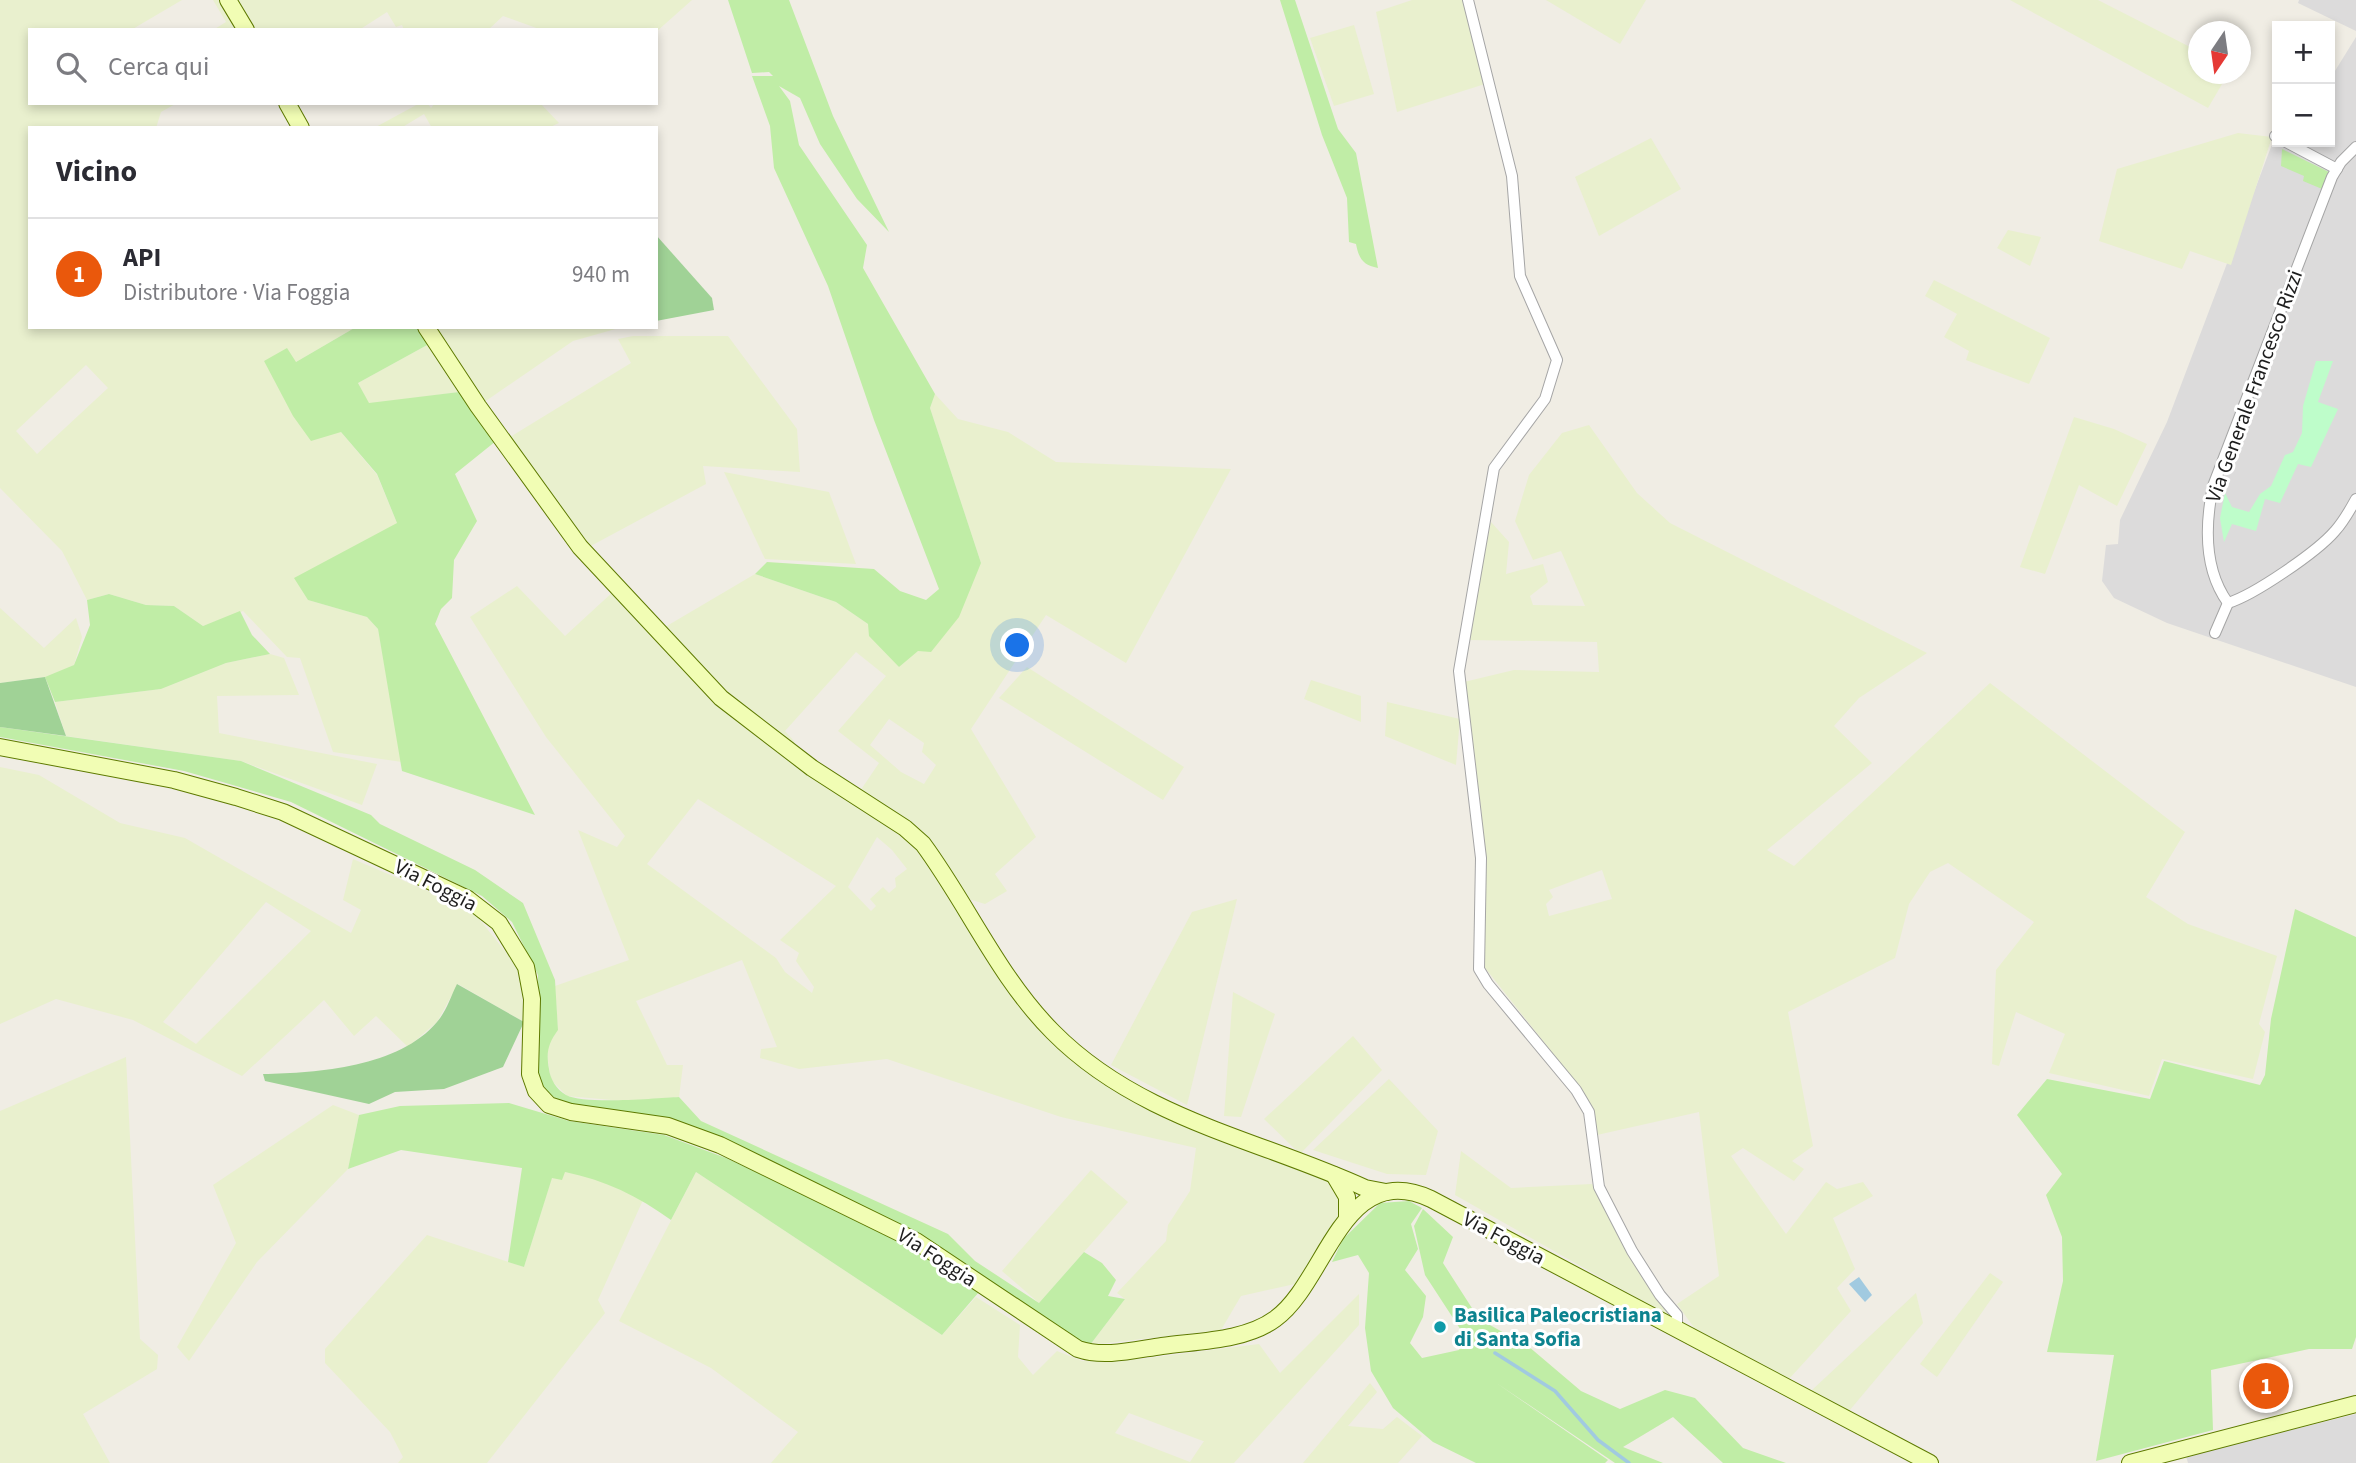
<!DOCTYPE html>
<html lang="it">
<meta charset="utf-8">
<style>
:root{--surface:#fff;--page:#f2f2f3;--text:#2b2b33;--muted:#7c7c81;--line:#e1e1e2;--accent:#ea580c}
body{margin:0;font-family:"Source Sans 3",sans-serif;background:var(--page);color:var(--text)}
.controls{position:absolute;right:21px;top:21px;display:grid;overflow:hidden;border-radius:0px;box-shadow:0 4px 10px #0003}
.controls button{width:63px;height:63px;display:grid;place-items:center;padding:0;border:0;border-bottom:2px solid var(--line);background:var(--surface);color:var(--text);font:35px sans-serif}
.compass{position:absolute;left:2188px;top:21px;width:63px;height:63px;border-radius:50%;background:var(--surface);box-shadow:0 4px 10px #0003;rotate:193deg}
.you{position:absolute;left:1018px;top:646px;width:24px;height:24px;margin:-18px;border:5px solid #fff;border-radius:50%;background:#1a73e8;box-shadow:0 0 0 10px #1a73e833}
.badge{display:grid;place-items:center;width:46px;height:46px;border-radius:50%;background:var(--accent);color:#fff;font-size:23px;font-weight:700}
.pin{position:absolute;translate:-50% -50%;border:4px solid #fff;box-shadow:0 2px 7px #0006}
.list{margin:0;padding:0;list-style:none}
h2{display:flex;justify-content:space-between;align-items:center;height:91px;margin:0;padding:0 28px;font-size:30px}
h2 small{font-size:23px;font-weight:400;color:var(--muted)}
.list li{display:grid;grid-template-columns:46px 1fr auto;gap:21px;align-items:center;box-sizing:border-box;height:112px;padding:0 28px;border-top:2px solid var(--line)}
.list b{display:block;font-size:26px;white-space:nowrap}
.list p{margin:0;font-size:23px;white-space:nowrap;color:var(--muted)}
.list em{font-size:23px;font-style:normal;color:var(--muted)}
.icon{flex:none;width:38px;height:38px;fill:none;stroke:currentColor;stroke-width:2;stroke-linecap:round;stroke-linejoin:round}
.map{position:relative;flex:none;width:2356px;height:1463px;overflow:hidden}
.search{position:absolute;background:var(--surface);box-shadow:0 4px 10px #0003;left:28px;top:28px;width:630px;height:77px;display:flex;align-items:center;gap:18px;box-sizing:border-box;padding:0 24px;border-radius:0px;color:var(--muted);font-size:26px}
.panel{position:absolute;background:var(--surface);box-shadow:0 4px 10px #0003;left:28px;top:126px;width:630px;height:203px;border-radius:0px}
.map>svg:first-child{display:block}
.residential{fill:#dcdbdb}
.farmland{fill:#e9f0ce;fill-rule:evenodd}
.grass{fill:#c0eda6}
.forest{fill:#a0d296}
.park{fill:#befdca}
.water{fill:#a1cae0}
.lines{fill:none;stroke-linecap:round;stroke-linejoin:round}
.stream{stroke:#a1cae0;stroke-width:3.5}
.street-casing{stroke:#a5a5a5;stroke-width:12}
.secondary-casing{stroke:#5e7a00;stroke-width:18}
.street{stroke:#fff;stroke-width:10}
.secondary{stroke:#f1fdb4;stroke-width:16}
.culture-dot{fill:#0f9aa8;stroke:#fff;stroke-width:2.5}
.labels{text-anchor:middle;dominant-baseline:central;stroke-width:6;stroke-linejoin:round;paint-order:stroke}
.street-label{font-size:21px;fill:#1e1e1e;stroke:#fff}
.culture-label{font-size:21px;font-weight:bold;fill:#0d838f;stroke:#fff;text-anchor:start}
</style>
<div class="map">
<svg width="2356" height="1463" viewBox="0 0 2356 1463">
<rect width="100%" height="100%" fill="#f0ede4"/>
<g class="residential">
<path d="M2299 0H2356V31L2298 3Z"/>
<path d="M2356 37V687L2167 623 2114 598 2102 581 2106 545 2118 544 2120 520 2167 422 2271 147 2276 137 2277 142H2330V79Z"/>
<path d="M2356 1414V1463H2188L2186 1456Z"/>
</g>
<g class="farmland">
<path d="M0 0H182L131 30H30V103H177L161 112 156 128H30V327H356L296 362 264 361 341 432 377 475 397 523 308 600 367 617 378 629 402 762 333 752 300 658 287 657 243 611 203 626 174 606 146 605 109 594 87 600 62 551 0 488ZM86 365 108 388 37 454 16 431Z"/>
<path d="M213 0H224L241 30H213L226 22Z"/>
<path d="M233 0H692L656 32V30H542L503 16 488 30H404L402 25 396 27 387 12 359 30H252Z"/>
<path d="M1412 0H1468L1488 83 1397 112 1376 12Z"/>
<path d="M1546 0H1646L1620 44Z"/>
<path d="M2010 0H2098L2198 51V74H2228L2208 108Z"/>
<path d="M1354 25 1374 94 1334 106 1310 38Z"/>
<path d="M420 103H427L431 108 435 103H540L559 123 548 128H432L424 114 401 128H374Z"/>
<path d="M2238 133 2272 137 2231 265 2190 251 2182 269 2099 241 2117 169Z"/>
<path d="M1651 138 1681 189 1599 236 1575 177Z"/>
<path d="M2008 230 2041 237 2030 266 1997 248Z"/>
<path d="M1934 280 2050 338 2029 384 1966 360 1969 351 1944 337 1957 314 1925 296Z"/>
<path d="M430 327H619V328L573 341 480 405Z"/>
<path d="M633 336H728L797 429 800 472 703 466 706 484 587 548 505 440 631 363 618 339Z"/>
<path d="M429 344 459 392 369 404 358 383Z"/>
<path d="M935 394 958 419 1008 432 1056 462 1231 469 1126 663 1046 615 971 729 1036 837 995 874 1007 891 985 904 962 897 912 829 858 794 879 763 838 731 886 676 856 652 785 731 795 742 791 746 706 678 660 630 755 574 836 602 868 624 899 667 981 563 930 408ZM889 719 924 743 922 752 936 765 924 784 901 772 870 745Z"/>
<path d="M2074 417 2114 429 2147 444 2117 506 2079 485 2045 574 2020 567Z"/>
<path d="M1589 425 1637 493 1670 523 1927 653 1859 698 1834 726 1872 763 1767 850 1794 866 1990 683 2185 832 2146 897 2188 924 2277 956 2259 1024 2265 1032 2253 1079 2162 1059 2149 1096 2049 1073 2065 1034 2016 1012 1999 1066 1992 1064 1996 970 2034 922 1948 863 1930 872 1909 904 1895 958 1788 1012 1813 1146 1792 1161 1804 1169 1794 1181 1743 1148 1731 1156 1786 1234 1826 1182 1837 1189 1863 1182 1873 1196 1833 1218 1855 1269 1837 1288 1851 1311 1789 1379 1695 1329 1677 1304 1719 1276 1699 1112 1597 1135 1577 1084 1482 964V815L1464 682 1514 670 1599 672 1597 642 1469 640 1476 597 1491 522 1509 542 1506 574 1543 564 1548 582 1530 596 1533 605 1585 606 1561 551 1533 560 1515 521 1529 475 1562 433ZM1602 870 1612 899 1549 916 1546 904 1553 897 1549 890Z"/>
<path d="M724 472 829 492 856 564 765 559Z"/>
<path d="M517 586 565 636 615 590 730 709 916 841 1007 979 1109 1083 1333 1180 1344 1209 1295 1284 1241 1296 1221 1330 1090 1345 1125 1299 1117 1293 1166 1241 1168 1225 1190 1191 1196 1148 1061 1117 887 1059 799 1069 760 1058 761 1049 777 1047 742 960 636 1001 667 1065H683L679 1097 623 1101 567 1096 551 1080 548 1061V1044L558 1030 555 986 629 960 578 830 617 847 625 836 546 737 470 617ZM698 799 836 886 780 940 799 953 796 961 814 987 812 993 785 972 776 958 647 864ZM877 837 892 850 907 869 895 878 896 887 889 893 883 887 870 899 876 906 871 911 848 887Z"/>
<path d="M0 608 44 648 76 618 82 637 74 665 53 676 0 683Z"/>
<path d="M270 654 284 658 299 695 217 696 219 733 377 764 362 805 241 761 66 736 55 702 161 689 226 663Z"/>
<path d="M1027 667 1184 767 1163 800 999 698Z"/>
<path d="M1311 680 1361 696V722L1304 699Z"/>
<path d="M1387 702 1460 719 1456 765 1385 736Z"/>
<path d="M0 767 39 775 120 823 185 838 351 933 361 910 343 900 353 859 472 910 520 970 524 1022 458 984 437 1022 408 1047 376 1016 354 1036 324 1000 242 1076 133 1020 56 999 0 1024ZM266 902 311 931 196 1044 163 1022Z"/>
<path d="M1237 899 1187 1105 1111 1065 1192 912Z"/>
<path d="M1233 992 1275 1014 1241 1117 1224 1116Z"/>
<path d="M1353 1036 1382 1070 1300 1154 1264 1119Z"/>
<path d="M126 1057 140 1339 158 1355 157 1369 83 1414 110 1463H0V1111Z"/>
<path d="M1389 1079 1438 1131 1426 1175 1387 1174 1313 1150Z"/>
<path d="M333 1105 359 1115 348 1169 257 1262 189 1361 177 1347 236 1243 213 1185Z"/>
<path d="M1461 1151 1511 1188 1592 1184 1669 1316 1455 1195Z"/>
<path d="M1091 1170 1128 1202 1039 1303 1002 1271Z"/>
<path d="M565 1172 596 1178 643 1200 598 1300 605 1313 487 1463H398L403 1457 390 1432 325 1363V1349L427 1235 524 1267 552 1177Z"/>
<path d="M696 1172 942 1335 976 1297 1020 1325 1018 1357 1033 1375 1057 1351 1082 1361 1141 1359 1259 1344 1280 1373 1359 1294V1325L1234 1463H771L798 1432 711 1368 619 1321ZM1129 1413 1203 1441H1204L1190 1462 1115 1433Z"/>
<path d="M1990 1273 2003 1282 1937 1377 1920 1364Z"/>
<path d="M1916 1293 1923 1323 1849 1411 1811 1391Z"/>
<path d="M1370 1383 1377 1392 1348 1426 1383 1429 1397 1417 1422 1436 1398 1463H1303Z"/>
</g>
<g class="grass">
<path d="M728 0H789L833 116 889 232 857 199 820 144 800 98 779 86 790 101 799 145 867 245 863 268 935 394 930 408 981 563 959 617 931 652 918 651 899 667 869 636 868 624 836 602 755 574 767 562 874 569 900 591 926 600 939 589 874 420 828 286 774 168 770 126 752 76H773L769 72 752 73Z"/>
<path d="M1280 0H1295L1338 129 1356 153 1378 268C1363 265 1359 259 1356 244L1349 242 1347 198 1322 135Z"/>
<path d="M2282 149 2329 172 2322 189 2303 181 2304 176 2281 166Z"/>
<path d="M356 327H419L429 344 358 383 369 403 459 392 496 441 455 474 477 521 454 560 452 598 441 609 435 624 535 815 402 771 378 629 367 617 308 600 294 578 397 523 377 474 341 432 311 441 293 416 264 361 287 348 296 362Z"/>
<path d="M109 594 146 605 174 606 203 626 240 611 252 635 270 654 226 663 161 689 55 702 45 677 74 665 90 625 87 600Z"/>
<path d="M0 727 241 761 371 815 380 824 475 870 523 903 555 980 558 1030C548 1044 546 1052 549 1069 550 1079 557 1090 566 1095 585 1105 656 1098 679 1097L701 1121 948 1234 975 1261 1039 1303 1084 1252 1102 1263 1116 1280 1108 1296 1125 1299 1090 1345 1056 1329 912 1230 747 1150 687 1124 567 1103 551 1096 539 1081 538 975 512 922 482 896 291 802 184 771 0 737Z"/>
<path d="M2295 909 2356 937V1337L2352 1349H2309L2211 1370 2213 1430 2096 1461 2114 1355 2047 1352 2063 1281 2062 1237 2046 1195 2062 1174 2017 1115 2047 1079 2150 1099 2164 1061 2260 1085 2265 1075 2271 1019Z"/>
<path d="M509 1103 569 1121 664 1135 726 1158 911 1246 979 1292 942 1335 696 1172 671 1220C638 1196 605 1180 565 1172L562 1180 552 1178 524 1267 508 1262 522 1168 401 1150 348 1169 359 1115 400 1106Z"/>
<path d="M1409 1201 1422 1208 1411 1224 1418 1249 1405 1270 1426 1296 1423 1317 1410 1343 1422 1358 1459 1350 1465 1337 1468 1341 1425 1275 1414 1226 1423 1209 1453 1237 1443 1263 1479 1319 1528 1346 1581 1391 1620 1409 1665 1390 1695 1398 1743 1448 1786 1463H1723L1673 1417 1623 1447 1663 1463H1615L1495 1382 1608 1460 1605 1463H1476L1433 1442 1393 1408 1371 1371 1365 1328 1369 1273 1358 1255 1332 1262 1343 1239 1380 1203Z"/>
</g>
<g class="forest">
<path d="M656 235 712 298 714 310 656 321Z"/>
<path d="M45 677 66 736 0 727V683Z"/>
<path d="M457 984 524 1022 503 1067 444 1089 395 1092 369 1104 265 1081 263 1074C318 1073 399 1067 437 1022 446 1012 451 996 457 984Z"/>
</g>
<path class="park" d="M2316 361H2333L2318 402 2338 409 2311 467 2298 464 2280 503 2265 499 2256 531 2232 524 2224 542 2220 518 2225 493 2232 507 2249 512 2260 494 2271 486 2285 455 2293 452 2302 433 2303 406Z"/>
<path class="water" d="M1859 1277 1872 1295 1865 1302 1849 1284Z"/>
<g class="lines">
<path class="stream" d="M1495 1353 1555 1391 1598 1440 1629 1463"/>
<g class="street-casing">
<g id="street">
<path d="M1468 0 1512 176 1520 276 1557 360 1545 399 1494 468 1459 671 1481 858 1479 969 1488 984 1576 1090 1589 1112 1599 1187 1632 1251 1660 1295 1677 1315V1329"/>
<path d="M2275 136 2277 137"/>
<path d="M2286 142 2337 169"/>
<path d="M2228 603C2204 570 2205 525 2213 486L2332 177 2341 162 2356 147"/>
<path d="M2228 603C2254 595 2317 552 2335 531 2344 521 2350 510 2356 499"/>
<path d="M2215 633 2228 603"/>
</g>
</g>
<g class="secondary-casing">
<g id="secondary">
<path d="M228 0 246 30"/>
<path d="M287 103 301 128"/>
<path d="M426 327 478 406 580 547 721 698 812 768 905 828 923 844C968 905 999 978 1053 1032 1139 1119 1258 1139 1365 1188L1386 1192"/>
<path d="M0 747 174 780 236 797 283 812 468 899 499 923 526 967 532 999 530 1074 536 1091 549 1105 571 1112 668 1126 720 1145 916 1241 1078 1349C1104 1358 1134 1350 1162 1346 1197 1341 1245 1341 1275 1319 1327 1282 1342 1158 1431 1199L1930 1463"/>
<path d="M1334 1175 1347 1197V1218"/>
<path d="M2130 1463 2356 1404"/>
</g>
</g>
<use href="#street" class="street"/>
<use href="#secondary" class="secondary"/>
</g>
<circle class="culture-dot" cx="1440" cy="1327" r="7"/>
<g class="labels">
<g class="street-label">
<text transform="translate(2254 386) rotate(-70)">Via Generale Francesco Rizzi</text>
<text transform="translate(436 885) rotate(27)">Via Foggia</text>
<text transform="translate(1504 1238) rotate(28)">Via Foggia</text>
<text transform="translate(937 1257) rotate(33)">Via Foggia</text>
</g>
<g class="culture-label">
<text x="1454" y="1315">Basilica Paleocristiana<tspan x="1454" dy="24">di Santa Sofia</tspan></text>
</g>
</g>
</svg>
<div class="controls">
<button>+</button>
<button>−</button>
</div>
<svg class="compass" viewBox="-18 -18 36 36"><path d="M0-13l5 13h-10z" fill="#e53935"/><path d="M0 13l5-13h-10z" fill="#7c7c81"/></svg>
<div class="you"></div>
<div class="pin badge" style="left:2266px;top:1386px">1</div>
<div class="search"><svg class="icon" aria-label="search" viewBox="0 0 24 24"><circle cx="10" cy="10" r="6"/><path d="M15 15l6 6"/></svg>Cerca qui</div>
<section class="panel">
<h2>Vicino<small></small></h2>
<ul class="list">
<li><span class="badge">1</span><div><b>API</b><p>Distributore · Via Foggia</p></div><em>940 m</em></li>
</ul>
</section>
</div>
